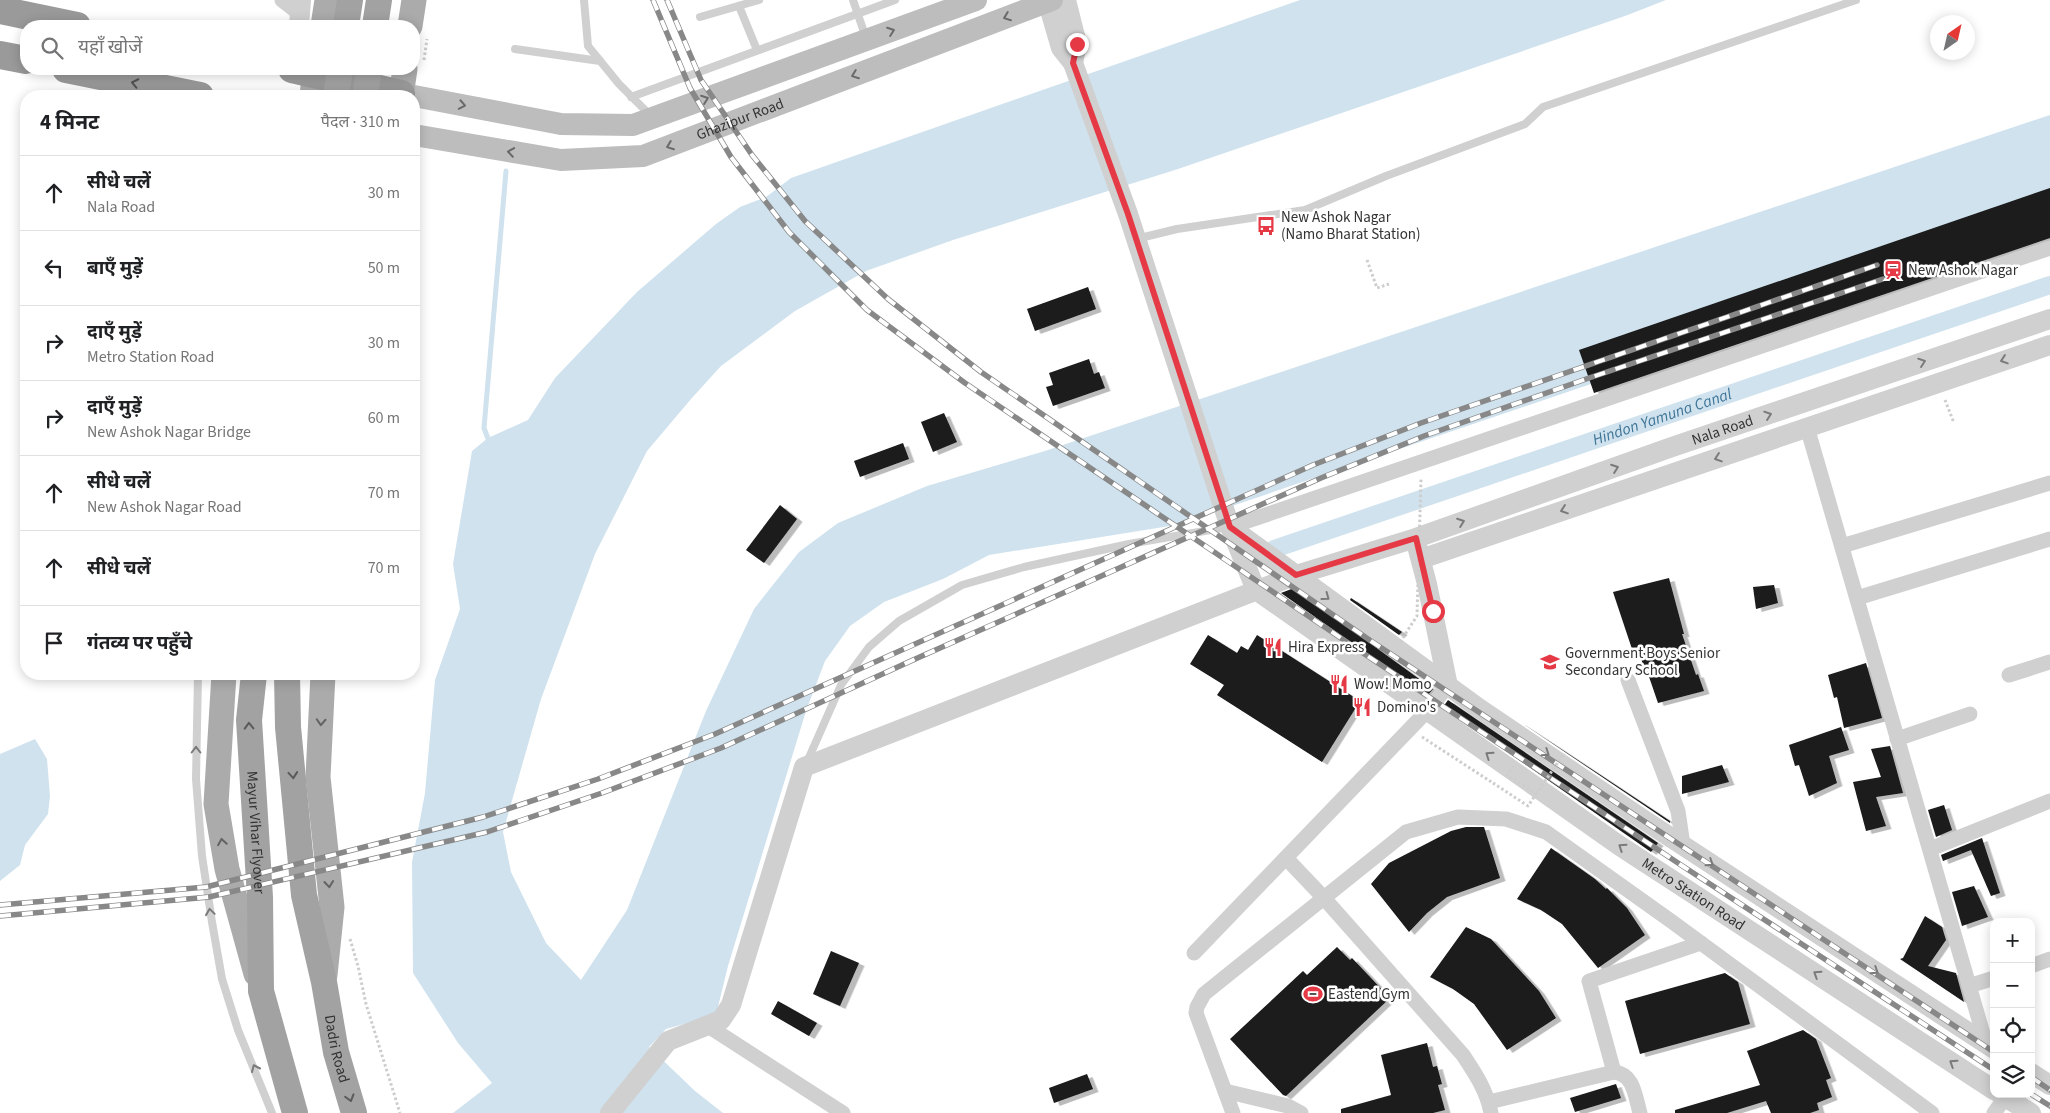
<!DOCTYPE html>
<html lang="hi">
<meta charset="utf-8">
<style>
:root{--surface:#fff;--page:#f6f6f6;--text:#202124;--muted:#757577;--line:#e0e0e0}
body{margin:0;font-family:"Source Sans 3","Noto Sans Devanagari",sans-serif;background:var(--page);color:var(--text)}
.controls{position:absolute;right:15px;bottom:15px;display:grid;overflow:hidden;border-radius:10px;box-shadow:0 2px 12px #0003}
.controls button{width:45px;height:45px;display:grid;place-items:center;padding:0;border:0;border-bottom:1px solid var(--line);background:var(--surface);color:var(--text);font:25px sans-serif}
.compass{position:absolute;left:1930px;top:15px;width:45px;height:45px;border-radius:50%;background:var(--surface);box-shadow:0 2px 12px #0003;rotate:34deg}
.stop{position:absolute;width:15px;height:15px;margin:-11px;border:4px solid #e63946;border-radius:50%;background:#fff}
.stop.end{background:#e63946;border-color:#fff;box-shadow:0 1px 5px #0008}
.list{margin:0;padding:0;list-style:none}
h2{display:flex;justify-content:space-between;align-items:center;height:65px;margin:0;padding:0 20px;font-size:21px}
h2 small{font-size:16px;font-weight:400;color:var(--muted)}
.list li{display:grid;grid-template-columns:32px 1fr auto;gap:15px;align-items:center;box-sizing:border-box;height:75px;padding:0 20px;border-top:1px solid var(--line)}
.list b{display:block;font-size:19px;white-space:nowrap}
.list p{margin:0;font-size:16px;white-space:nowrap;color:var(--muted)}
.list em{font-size:16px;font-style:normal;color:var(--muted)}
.icon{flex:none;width:28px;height:28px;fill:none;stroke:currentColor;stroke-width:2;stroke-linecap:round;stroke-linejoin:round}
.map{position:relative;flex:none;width:2050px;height:1113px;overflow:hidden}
.search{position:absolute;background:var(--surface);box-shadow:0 2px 12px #0003;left:20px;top:20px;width:400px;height:55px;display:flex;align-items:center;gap:12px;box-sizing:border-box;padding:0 18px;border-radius:20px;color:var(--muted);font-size:19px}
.panel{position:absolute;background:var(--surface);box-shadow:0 2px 12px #0003;left:20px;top:90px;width:400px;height:590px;border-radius:20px}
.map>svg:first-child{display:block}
.water{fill:#cfe2ee}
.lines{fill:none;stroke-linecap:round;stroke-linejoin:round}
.stream{stroke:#cfe2ee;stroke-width:5}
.canal{stroke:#cfe2ee;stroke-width:18}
.building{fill:#1a1a1a;filter:url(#shadow)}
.path{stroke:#cdcdcd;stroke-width:3;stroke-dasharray:2.5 2.5;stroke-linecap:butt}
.service{stroke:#d0d0d0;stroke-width:8}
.minor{stroke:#d0d0d0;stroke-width:15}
.tertiary{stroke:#d0d0d0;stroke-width:20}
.secondary{stroke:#bdbdbd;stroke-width:22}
.primary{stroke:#ababab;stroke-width:25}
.trunk{stroke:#a2a2a2;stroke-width:26}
.motorway{stroke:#9a9a9a;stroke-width:28}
.rail-casing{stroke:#888;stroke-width:5.5}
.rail{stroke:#fff;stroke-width:4;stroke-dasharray:11;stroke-linecap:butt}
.path-bridge{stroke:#cdcdcd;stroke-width:3;stroke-dasharray:2.5 2.5;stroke-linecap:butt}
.trunk-bridge{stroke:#a2a2a2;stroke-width:26}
.oneway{stroke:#6a6a6a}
.oneway2{stroke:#525252}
.oneway3{stroke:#7a7a7a}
.oneway4{stroke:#636363}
.oneway5{stroke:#5a5a5a}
.route{stroke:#e63946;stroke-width:6}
.labels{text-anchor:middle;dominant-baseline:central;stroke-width:5;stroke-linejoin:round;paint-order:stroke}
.street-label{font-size:15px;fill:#333;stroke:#fff}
.poi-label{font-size:15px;fill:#333;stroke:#fff;text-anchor:start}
.water-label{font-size:16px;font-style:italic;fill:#3f7597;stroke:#fff}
</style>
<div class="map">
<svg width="2050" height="1113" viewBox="0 0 2050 1113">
<defs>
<filter id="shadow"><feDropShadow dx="5.5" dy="3" stdDeviation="0" flood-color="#0004"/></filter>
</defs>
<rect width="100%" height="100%" fill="#fff"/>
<g class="water">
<path d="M1300 0H1666L1625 16 1178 169 953 240 866 271 795 311 721 366 691 399 647 451 595 554 541 699 503 832 511 872 546 943 581 980 627 910 706 711 754 609 799 552 838 523 927 486 1045 451 2050 115V228L1176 525 989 555 943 579 884 602 850 626 825 661 806 711 728 966 716 1015 666 1029 649 1047 695 1091 723 1113H453L492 1083 458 1043 413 973 412 862 425 793 435 680 460 609 453 564 472 451 488 438 528 420 555 378 637 292 716 224 740 207 766 197 791 178Z"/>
<path d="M35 739 47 759 50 796 48 814 25 845 20 865 0 881V754Z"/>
</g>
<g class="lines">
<path class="stream" d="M490 444 484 428 506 171"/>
<path class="canal" id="s1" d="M1274 549 2050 285"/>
</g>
<g class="building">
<path d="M2050 188V238L1594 393 1579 350Z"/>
<path d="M1088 287 1096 309 1035 331 1027 309Z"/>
<path d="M1089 359 1094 374 1099 372 1105 388 1053 406 1046 387 1053 385 1049 373Z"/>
<path d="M944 413 957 442 933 452 921 422Z"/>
<path d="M903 443 909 459 860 477 854 461Z"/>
<path d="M780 505 797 519 764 563 746 550Z"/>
<path d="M1669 578 1684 634H1682L1696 675 1698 674 1704 691 1658 703 1646 668 1644 669 1638 647 1632 649 1613 592Z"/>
<path d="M1774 585 1778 603 1756 609 1753 587Z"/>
<path d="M1294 588 1433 689 1427 696 1281 593Z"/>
<path d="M1351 598 1402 632 1399 635 1350 600Z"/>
<path d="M1208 635 1237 653 1241 646 1248 650 1257 635 1360 701 1322 762 1217 695 1224 685 1190 664Z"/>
<path d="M1866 663 1882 718 1844 728 1837 697 1834 698 1828 675Z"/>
<path d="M1448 700 1658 843 1651 852 1443 707Z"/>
<path d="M1519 721 1670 821V823L1648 808Z"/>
<path d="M1841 727 1849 750 1829 756 1837 783 1809 796 1799 765 1795 766 1789 745Z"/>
<path d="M1890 746 1903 793 1876 797 1886 826 1866 831 1853 782 1881 777 1871 749Z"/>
<path d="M1722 765 1729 782 1682 794V776Z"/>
<path d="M1944 805 1952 830 1936 837 1928 810Z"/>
<path d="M1466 827H1484L1500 878 1447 897 1427 913 1409 932 1371 884 1389 863 1451 831Z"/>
<path d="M1982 838 2000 893 1991 896 1971 850 1943 861 1941 855Z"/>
<path d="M1551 848 1595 879 1606 889 1607 888 1627 908 1645 935 1598 968 1562 924 1541 910 1517 899Z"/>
<path d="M1974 886 1988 917 1962 926 1952 892Z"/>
<path d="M1925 916 1942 927 1946 940 1928 966 1956 973 1964 1002 1900 959 1903 958Z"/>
<path d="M1466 927 1491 939 1539 991 1556 1018 1507 1050 1474 1004 1453 989 1430 977Z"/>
<path d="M1337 947 1350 960 1352 958 1390 998 1286 1096 1283 1095 1230 1039 1303 971 1307 975Z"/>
<path d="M831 951 859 963 840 1006 813 994Z"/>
<path d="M1725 973 1738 982 1750 1024 1640 1054 1625 1001Z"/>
<path d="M778 1001 817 1023 809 1036 771 1014Z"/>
<path d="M1803 1030 1816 1039 1831 1078 1826 1080 1832 1097 1817 1103 1819 1110 1810 1113H1771L1766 1101 1727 1113H1675V1110L1760 1085 1747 1051Z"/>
<path d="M1427 1043 1433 1067 1437 1066 1442 1084 1438 1085 1445 1110 1433 1113H1341V1109L1391 1095 1381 1055Z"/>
<path d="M1087 1074 1093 1089 1054 1103 1049 1088Z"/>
<path d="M1616 1084 1621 1098 1575 1112 1570 1098Z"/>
</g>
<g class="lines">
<g class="path">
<path d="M424 60 427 39"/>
<path d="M1367 260 1377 288 1389 284"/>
<path d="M1945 400 1954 423"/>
<path d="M1422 737 1493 783"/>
<path d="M350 939 358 966 366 1004 400 1113"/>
</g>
<g class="service">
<path d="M584 0 588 46 619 84 651 116"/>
<path d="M853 0 866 38"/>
<path d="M739 6 757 50"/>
<path d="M700 17 759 0"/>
<path d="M515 49 600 61"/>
<path d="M631 97 895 0"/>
<path d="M1136 239 1177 229 1305 210 1386 176 1525 124 1543 107 1856 0"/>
<path d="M198 674 196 779 202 856 212 922 222 979 238 1030 272 1113"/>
<path d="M807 762 841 685 869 647 899 621 962 585 1024 567 1129 544 1228 527"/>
</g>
<g class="minor">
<path d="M282 0 300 14"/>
<path d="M1807 427 1986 1044"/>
<path d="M1230 527 2050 248"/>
<path d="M1842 546 2050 483"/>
<path d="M1857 598 2050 539"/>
<path d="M2009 675 2050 662"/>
<path d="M1628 680 1678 811 1683 845"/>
<path d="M1897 739 1970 714"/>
<path d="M1930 849 2050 801"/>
<path d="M1286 858 1323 897 1463 1055C1475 1073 1487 1091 1491 1113"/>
<path d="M1194 953 1427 711 1448 686"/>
<path d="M2031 966 2050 959"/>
<path d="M1969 986 1994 978"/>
<path d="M708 1026 843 1113"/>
<path d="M1614 1072 1589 981 1701 943"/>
<path d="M1225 1091 1288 1106 1301 1113"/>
<path d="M1489 1102 1614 1072C1634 1074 1635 1096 1640 1113"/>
<path d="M1233 1113 1196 1013 1197 1007 1204 994 1406 832 1458 817 1506 819 1546 832 1671 921 1932 1113"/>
<path d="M1994 1113 2008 1094"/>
</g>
<g class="tertiary">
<path id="s2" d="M1047 0 1061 48 1073 63 1128 214 1230 527 1256 590 1620 846 1994 1090"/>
<path d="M1066 0 1077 44 1073 63"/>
<path d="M299 26 301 0"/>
<path d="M1230 527 1480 709 1641 818 1994 1049"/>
<path d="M1417 546 1427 584 1448 686"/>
<path d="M1421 559 2050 345"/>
<path d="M2031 1073 2050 1085"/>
<path d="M2000 1094 2031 1113"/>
<path id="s3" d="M610 1113 668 1041 721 1020 731 1005 804 767 1296 575 1416 538 1672 447 2050 319"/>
</g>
<g class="secondary">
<path d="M414 96 561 124 633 125 976 0"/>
<path id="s4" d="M414 135 561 160 643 156 1052 0"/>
</g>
<g class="primary">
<path d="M323 26 327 0"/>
<path d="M410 26 414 0"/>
<path d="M312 96 315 69"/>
<path d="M401 96 405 69"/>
<path d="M224 674 216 804 227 869 256 974"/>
<path d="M323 674 318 777 332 907 325 975"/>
</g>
<g class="trunk">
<path d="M346 26 350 0"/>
<path d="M375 26 379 0"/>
<path id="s5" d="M254 674 249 720 260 897 261 991 295 1113"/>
<path id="s6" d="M287 674 288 727 304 895 324 982 336 1052 354 1113"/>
</g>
<g class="motorway">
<path d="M0 10 77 26"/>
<path d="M0 55 26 60"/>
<path d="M66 69 200 96"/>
<path d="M292 69 401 94"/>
</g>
<g class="rail-casing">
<g id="rail">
<path d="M653 0 690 88 731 157 789 232 867 310 965 383 1360 651 1681 865 1994 1070"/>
<path d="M667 0 701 80 752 155 805 221 888 299 981 372 1371 641 1994 1052"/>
<path d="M0 905 206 887 483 817 598 779 715 734 1313 465 1421 423 1877 265"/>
<path d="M0 916 209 897 487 832 602 793 721 748 913 660 1321 478 1424 436 1589 378 1883 279"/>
<path d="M2031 1077 2050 1090"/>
<path d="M2031 1094 2050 1106"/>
</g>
</g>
<use href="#rail" class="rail"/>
<g class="path-bridge">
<path d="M1400 642 1417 616 1421 479"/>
<path d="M1493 783 1528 806 1536 794 1507 775 1514 765"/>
<path d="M1536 794 1563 755"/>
</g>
<g class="trunk-bridge">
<path d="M336 96 340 69"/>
<path d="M365 96 369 69"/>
</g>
</g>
<defs><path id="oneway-chevron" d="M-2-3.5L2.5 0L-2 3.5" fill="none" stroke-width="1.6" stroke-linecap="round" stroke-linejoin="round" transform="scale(1.25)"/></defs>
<g class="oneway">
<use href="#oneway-chevron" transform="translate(1007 17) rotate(159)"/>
<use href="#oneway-chevron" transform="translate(891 31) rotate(-20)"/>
<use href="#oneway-chevron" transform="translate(855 75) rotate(159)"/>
<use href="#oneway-chevron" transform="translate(705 99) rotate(-20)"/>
<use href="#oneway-chevron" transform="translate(462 105) rotate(11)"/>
<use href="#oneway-chevron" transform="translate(670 146) rotate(159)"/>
<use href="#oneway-chevron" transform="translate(511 152) rotate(-171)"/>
</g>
<use class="oneway2" href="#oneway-chevron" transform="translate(135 83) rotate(-168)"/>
<g class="oneway3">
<use href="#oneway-chevron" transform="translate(2004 360) rotate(161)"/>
<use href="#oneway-chevron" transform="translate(1922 362) rotate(-19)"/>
<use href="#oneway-chevron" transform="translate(1768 415) rotate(-19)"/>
<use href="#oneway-chevron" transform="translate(1718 458) rotate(161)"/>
<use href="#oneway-chevron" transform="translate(1615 468) rotate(-20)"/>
<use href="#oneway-chevron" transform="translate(1564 510) rotate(161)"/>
<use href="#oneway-chevron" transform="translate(1461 522) rotate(-20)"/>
<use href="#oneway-chevron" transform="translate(1326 597) rotate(36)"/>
<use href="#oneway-chevron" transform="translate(196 750) rotate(-90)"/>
<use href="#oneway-chevron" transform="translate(1546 753) rotate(34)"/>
<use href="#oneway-chevron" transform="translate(1489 755) rotate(-145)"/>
<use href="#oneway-chevron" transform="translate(1622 847) rotate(-146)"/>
<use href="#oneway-chevron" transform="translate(1710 863) rotate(33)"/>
<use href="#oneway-chevron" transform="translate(210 912) rotate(-98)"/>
<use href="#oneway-chevron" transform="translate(1875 971) rotate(33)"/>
<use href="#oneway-chevron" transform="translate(1817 974) rotate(-147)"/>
<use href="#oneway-chevron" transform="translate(1953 1063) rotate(-147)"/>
<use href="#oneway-chevron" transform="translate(255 1068) rotate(-114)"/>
</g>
<g class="oneway4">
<use href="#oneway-chevron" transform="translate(321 722) rotate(93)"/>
<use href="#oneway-chevron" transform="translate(222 842) rotate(-99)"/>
<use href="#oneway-chevron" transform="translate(329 884) rotate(84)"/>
</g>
<g class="oneway5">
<use href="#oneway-chevron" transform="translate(249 726) rotate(-92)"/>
<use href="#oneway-chevron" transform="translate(293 775) rotate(85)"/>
<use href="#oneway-chevron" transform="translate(350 1098) rotate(74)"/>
</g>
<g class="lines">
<path class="route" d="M1077 44 1073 63 1128 214 1230 527 1296 575 1416 538 1433 611"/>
</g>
<defs>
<g id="bus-bare" transform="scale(1.5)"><path d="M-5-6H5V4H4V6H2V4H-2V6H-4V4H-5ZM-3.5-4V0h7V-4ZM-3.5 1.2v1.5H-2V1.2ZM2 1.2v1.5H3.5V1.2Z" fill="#e63946" stroke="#fff" stroke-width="2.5" paint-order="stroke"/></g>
<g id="station-bare" transform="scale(1.5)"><path d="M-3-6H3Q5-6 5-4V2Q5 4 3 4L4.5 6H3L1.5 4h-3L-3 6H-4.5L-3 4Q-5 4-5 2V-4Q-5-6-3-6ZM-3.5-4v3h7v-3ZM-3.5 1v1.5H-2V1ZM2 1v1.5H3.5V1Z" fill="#e63946" stroke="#fff" stroke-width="2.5" paint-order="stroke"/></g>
<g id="restaurant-bare" transform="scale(1.5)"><path d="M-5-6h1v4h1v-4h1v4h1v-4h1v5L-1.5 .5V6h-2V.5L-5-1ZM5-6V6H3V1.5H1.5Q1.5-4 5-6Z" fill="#e63946" stroke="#fff" stroke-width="2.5" paint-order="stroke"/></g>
<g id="school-bare" transform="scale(1.5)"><path d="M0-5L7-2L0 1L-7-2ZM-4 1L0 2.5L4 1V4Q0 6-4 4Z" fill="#e63946" stroke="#fff" stroke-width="2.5" paint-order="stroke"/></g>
<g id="stadium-bare" transform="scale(1.5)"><path d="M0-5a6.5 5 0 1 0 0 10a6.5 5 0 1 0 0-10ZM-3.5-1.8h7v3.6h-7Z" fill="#e63946" stroke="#fff" stroke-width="2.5" paint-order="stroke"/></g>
</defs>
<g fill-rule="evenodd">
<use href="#bus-bare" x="1266" y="226"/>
<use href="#station-bare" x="1893" y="270"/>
<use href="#restaurant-bare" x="1273" y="647"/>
<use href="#school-bare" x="1550" y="662"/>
<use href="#restaurant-bare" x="1339" y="684"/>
<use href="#restaurant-bare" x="1362" y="707"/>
<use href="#stadium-bare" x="1313" y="994"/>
</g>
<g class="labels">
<g class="street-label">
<text stroke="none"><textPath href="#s4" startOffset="335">Ghazipur Road</textPath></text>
<text stroke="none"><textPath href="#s3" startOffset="1395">Nala Road</textPath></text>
<text stroke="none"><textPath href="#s5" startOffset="159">Mayur Vihar Flyover</textPath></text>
<text stroke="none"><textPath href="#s2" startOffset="1160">Metro Station Road</textPath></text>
<text stroke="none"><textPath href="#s6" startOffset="379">Dadri Road</textPath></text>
</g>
<g class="poi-label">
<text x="1281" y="217">New Ashok Nagar<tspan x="1281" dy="17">(Namo Bharat Station)</tspan></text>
<text x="1908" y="270">New Ashok Nagar</text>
<text x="1288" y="647">Hira Express</text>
<text x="1565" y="653">Government Boys Senior<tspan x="1565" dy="17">Secondary School</tspan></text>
<text x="1354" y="684">Wow! Momo</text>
<text x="1377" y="707">Domino's</text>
<text x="1328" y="994">Eastend Gym</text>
</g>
<g class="water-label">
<text stroke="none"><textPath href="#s1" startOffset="410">Hindon Yamuna Canal</textPath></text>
</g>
</g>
</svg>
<div class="controls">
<button>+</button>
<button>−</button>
<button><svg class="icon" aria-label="locate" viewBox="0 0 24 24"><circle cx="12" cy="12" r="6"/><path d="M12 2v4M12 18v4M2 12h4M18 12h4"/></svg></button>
<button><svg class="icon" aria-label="layers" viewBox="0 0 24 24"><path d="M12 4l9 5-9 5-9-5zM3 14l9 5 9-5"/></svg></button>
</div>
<svg class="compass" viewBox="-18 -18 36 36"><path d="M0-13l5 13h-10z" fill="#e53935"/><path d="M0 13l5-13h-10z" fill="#757577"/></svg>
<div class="stop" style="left:1433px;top:611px"></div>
<div class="stop end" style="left:1077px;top:44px"></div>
<div class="search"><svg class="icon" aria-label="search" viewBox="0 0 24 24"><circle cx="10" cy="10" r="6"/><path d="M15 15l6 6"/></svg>यहाँ खोजें</div>
<section class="panel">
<h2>4 मिनट<small>पैदल · 310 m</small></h2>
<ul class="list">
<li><svg class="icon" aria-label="ahead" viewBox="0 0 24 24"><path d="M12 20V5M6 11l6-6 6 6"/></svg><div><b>सीधे चलें</b><p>Nala Road</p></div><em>30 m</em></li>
<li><svg class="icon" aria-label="left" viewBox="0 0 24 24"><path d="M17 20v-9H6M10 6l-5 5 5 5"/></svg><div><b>बाएँ मुड़ें</b></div><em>50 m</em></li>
<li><svg class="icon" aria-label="right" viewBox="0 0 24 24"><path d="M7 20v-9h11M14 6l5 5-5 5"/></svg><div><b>दाएँ मुड़ें</b><p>Metro Station Road</p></div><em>30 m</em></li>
<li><svg class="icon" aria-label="right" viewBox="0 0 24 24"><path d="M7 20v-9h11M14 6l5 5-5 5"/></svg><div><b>दाएँ मुड़ें</b><p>New Ashok Nagar Bridge</p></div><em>60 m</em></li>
<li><svg class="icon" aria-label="ahead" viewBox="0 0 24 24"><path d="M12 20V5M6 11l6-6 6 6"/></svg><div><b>सीधे चलें</b><p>New Ashok Nagar Road</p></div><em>70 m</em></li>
<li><svg class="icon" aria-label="ahead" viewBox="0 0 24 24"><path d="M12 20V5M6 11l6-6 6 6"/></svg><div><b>सीधे चलें</b></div><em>70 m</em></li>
<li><svg class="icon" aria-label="arrive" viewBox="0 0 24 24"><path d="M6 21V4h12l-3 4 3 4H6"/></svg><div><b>गंतव्य पर पहुँचे</b></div></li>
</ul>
</section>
</div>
